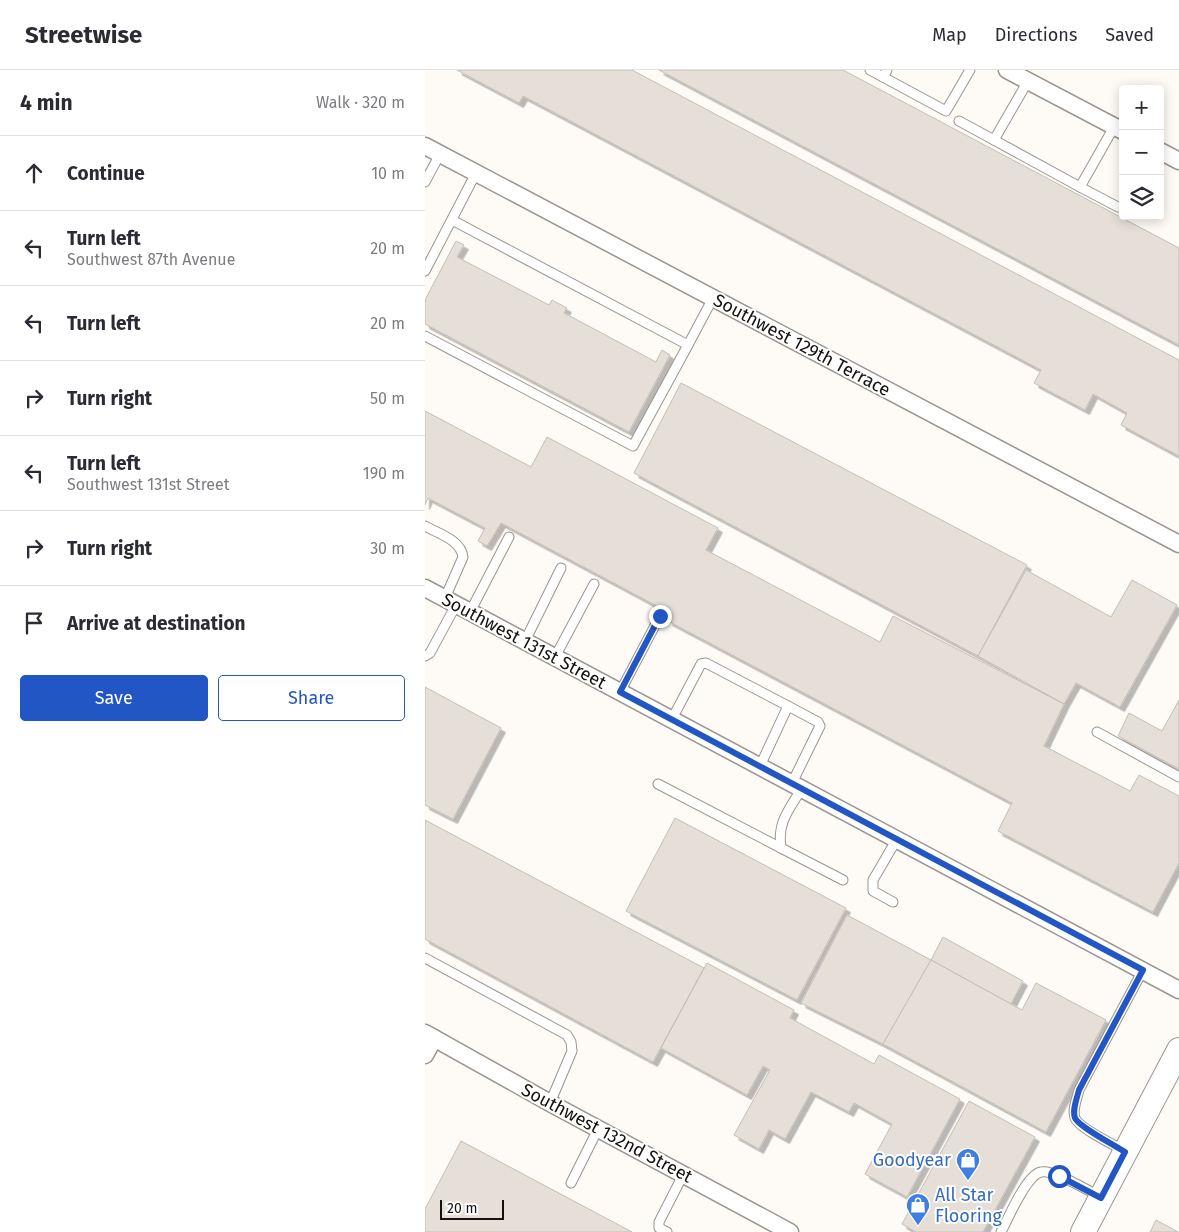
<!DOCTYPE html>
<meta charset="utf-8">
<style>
:root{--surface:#fff;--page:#f7f7f7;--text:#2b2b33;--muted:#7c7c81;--line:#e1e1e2;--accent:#2256c4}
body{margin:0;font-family:"Fira Sans",sans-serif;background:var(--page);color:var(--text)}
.controls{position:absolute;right:15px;top:15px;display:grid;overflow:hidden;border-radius:5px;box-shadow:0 2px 12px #0003}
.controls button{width:45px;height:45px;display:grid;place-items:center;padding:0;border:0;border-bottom:1px solid var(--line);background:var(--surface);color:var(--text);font:25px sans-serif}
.scale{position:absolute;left:15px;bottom:12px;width:64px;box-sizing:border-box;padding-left:5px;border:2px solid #141210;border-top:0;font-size:14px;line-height:18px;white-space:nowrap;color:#141210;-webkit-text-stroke:4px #fff;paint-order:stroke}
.stop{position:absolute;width:15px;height:15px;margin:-11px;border:4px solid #2256c4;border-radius:50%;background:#fff}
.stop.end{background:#2256c4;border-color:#fff;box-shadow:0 1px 5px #0008}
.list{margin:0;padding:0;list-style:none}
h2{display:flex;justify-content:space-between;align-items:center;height:65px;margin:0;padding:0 20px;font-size:21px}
h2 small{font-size:16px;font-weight:400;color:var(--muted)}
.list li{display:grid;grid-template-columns:32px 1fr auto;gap:15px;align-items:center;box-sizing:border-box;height:75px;padding:0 20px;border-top:1px solid var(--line)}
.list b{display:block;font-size:19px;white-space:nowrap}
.list p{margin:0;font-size:16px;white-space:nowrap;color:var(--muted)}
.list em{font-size:16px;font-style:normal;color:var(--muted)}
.actions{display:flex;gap:10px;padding:15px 20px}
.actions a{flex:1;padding:11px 0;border:1px solid var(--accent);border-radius:5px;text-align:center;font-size:18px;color:var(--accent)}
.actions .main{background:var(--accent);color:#fff}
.icon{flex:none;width:28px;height:28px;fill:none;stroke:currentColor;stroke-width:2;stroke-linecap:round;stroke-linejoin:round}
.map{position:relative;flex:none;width:754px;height:1162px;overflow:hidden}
header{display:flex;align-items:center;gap:30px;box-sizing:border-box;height:70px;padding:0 25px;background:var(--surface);border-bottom:1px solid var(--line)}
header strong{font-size:24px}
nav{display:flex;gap:28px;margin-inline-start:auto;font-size:18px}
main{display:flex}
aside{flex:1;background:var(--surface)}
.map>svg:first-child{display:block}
.building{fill:#e5dfd8;stroke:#c5beb7;filter:url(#shadow)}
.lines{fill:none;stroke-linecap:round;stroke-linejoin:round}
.lane-casing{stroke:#9b958e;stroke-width:11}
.street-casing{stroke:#9b958e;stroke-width:19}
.secondary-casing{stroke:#9b958e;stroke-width:26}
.lane{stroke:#fff;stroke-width:9}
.street{stroke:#fff;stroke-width:16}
.secondary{stroke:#fff;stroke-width:24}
.route{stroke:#2256c4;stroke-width:6}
.labels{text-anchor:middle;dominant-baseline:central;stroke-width:4;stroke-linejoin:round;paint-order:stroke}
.street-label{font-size:18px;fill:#141210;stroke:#fff}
.shop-label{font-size:18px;fill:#366cbe;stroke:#fff;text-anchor:end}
</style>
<header>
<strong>Streetwise</strong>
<nav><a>Map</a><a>Directions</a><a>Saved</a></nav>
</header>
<main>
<aside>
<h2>4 min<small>Walk · 320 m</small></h2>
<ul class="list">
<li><svg class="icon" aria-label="ahead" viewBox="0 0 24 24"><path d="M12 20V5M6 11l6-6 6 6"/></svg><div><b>Continue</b></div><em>10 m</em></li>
<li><svg class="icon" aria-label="left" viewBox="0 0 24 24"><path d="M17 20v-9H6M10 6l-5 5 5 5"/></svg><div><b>Turn left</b><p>Southwest 87th Avenue</p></div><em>20 m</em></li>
<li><svg class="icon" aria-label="left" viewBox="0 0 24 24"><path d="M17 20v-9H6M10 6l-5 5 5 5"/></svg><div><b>Turn left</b></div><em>20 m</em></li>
<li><svg class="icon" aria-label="right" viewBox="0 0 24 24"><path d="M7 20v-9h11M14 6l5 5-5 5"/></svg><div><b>Turn right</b></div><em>50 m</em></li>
<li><svg class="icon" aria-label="left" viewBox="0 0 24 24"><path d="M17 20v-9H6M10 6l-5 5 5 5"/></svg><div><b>Turn left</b><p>Southwest 131st Street</p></div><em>190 m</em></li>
<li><svg class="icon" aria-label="right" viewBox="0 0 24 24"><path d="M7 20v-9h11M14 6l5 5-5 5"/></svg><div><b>Turn right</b></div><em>30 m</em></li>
<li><svg class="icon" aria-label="arrive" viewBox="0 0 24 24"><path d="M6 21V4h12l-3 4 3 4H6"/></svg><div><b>Arrive at destination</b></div></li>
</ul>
<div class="actions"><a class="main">Save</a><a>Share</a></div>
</aside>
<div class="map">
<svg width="754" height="1162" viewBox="0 0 754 1162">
<defs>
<filter id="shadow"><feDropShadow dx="4.5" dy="4.5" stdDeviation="0" flood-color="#0004"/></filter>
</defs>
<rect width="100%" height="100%" fill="#fefaf6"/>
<g class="building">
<path d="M32 0H207L754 290V386L696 355 702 343 668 324 660 340 609 313 616 300 98 26 94 33Z"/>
<path d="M234 0H418L754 178V275Z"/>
<path d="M31 171 39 175 32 187 124 235 127 230 142 238 139 243 231 292 237 280 245 285 204 362 0 254V230Z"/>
<path d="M256 313 602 495 553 586 209 403Z"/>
<path d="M0 341 106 397 122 367 293 458 281 480 455 572 468 546 639 634 619 676 705 721 714 705 754 726V793L728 842 573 761 587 733 243 551 247 544 76 453 62 476 53 471 60 458 3 428 0 435Z"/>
<path d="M601 500 686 547 707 510 752 535 695 637 651 613 639 634 553 586Z"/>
<path d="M0 617 76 658 28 749 0 735Z"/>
<path d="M754 630V699L693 666 704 643 737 661Z"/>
<path d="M250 748 421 838 372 930 201 841Z"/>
<path d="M0 750 279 898 228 992 0 869Z"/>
<path d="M422 845 506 890 458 974 376 933Z"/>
<path d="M518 867 598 911 586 934 506 890Z"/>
<path d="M506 890 597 940 611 913 681 950 621 1062 458 974Z"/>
<path d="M282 893 369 940 365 948 449 994 454 985 535 1029 482 1127 440 1104 467 1054 429 1033 424 1042 386 1022 360 1069 344 1060 334 1079 309 1065 345 1000 338 996 322 1025 236 978Z"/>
<path d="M544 1031 610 1067 558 1162H491L477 1154Z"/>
<path d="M36 1071 207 1162H0V1139Z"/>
<path d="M731 1150 753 1162H725Z"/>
</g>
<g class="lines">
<g class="lane-casing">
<g id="lane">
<path d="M445 0 458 7"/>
<path d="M462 0 458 7 521 41 545 0"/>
<path d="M603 11 569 70 655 117 689 57"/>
<path d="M534 51 569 70"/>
<path d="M0 112 15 84"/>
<path d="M655 117 693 137"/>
<path d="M0 201 51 103"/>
<path d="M0 266 208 376 263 275 27 150"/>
<path d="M263 275 288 228"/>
<path d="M0 456C14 464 36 470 38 487L20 528"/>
<path d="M45 542 84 467"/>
<path d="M100 571 136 498"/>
<path d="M0 586 5 583 31 535"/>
<path d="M130 587 169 514"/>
<path d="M195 622 235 546"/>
<path d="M363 636 393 652 395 656 367 713"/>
<path d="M247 649 276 594 281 593 363 636 335 696"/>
<path d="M672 662 754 707"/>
<path d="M233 714 356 778"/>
<path d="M377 718C364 740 352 752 356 778L418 810"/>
<path d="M468 832 448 821V810L472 769"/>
<path d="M0 888 142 965 146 972 147 981 125 1033"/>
<path d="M700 1081C689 1075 654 1058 650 1048 647 1039 652 1029 654 1020L718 900"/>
<path d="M146 1113 173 1059"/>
<path d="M242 1162 234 1158V1152L258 1105"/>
<path d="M576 1162C583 1149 601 1105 616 1102 629 1099 663 1121 676 1127"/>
</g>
</g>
<g class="street-casing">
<g id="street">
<path d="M582 0 698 61"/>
<path d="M0 76 754 474"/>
<path d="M735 81 754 91"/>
<path d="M0 518 754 920"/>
<path d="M0 963 125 1033 365 1162"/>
<path d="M0 985 9 968"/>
</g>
</g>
<g class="secondary-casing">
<path id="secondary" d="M658 1162 754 980"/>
</g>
<use href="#lane" class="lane"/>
<use href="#street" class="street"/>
<use href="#secondary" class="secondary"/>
</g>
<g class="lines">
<path class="route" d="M235 546 195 622 718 900 654 1020C652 1028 647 1040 650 1048 654 1057 691 1076 700 1082L676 1128 634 1106"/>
</g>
<defs>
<g id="shop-pin" transform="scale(1.25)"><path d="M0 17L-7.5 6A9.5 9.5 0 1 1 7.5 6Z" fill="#3f7fe0" stroke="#fff"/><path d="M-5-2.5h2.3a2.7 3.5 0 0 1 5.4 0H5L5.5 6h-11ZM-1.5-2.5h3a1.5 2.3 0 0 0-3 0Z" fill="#fff"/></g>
</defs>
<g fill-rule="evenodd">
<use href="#shop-pin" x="543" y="1090"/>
<use href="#shop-pin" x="493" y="1135"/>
</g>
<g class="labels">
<g class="street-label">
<text transform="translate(377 275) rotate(28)">Southwest 129th Terrace</text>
<text transform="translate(99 571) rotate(28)">Southwest 131st Street</text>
<text transform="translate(182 1063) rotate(28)">Southwest 132nd Street</text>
</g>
<g class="shop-label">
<text x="526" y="1090">Goodyear</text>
<text x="510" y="1125" text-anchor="start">All Star<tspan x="510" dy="21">Flooring</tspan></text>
</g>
</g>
</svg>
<div class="controls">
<button>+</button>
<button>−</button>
<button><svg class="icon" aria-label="layers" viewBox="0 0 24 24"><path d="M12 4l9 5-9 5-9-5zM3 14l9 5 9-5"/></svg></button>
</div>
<div class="scale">20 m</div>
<div class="stop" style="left:634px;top:1106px"></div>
<div class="stop end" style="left:235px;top:546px"></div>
</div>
</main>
